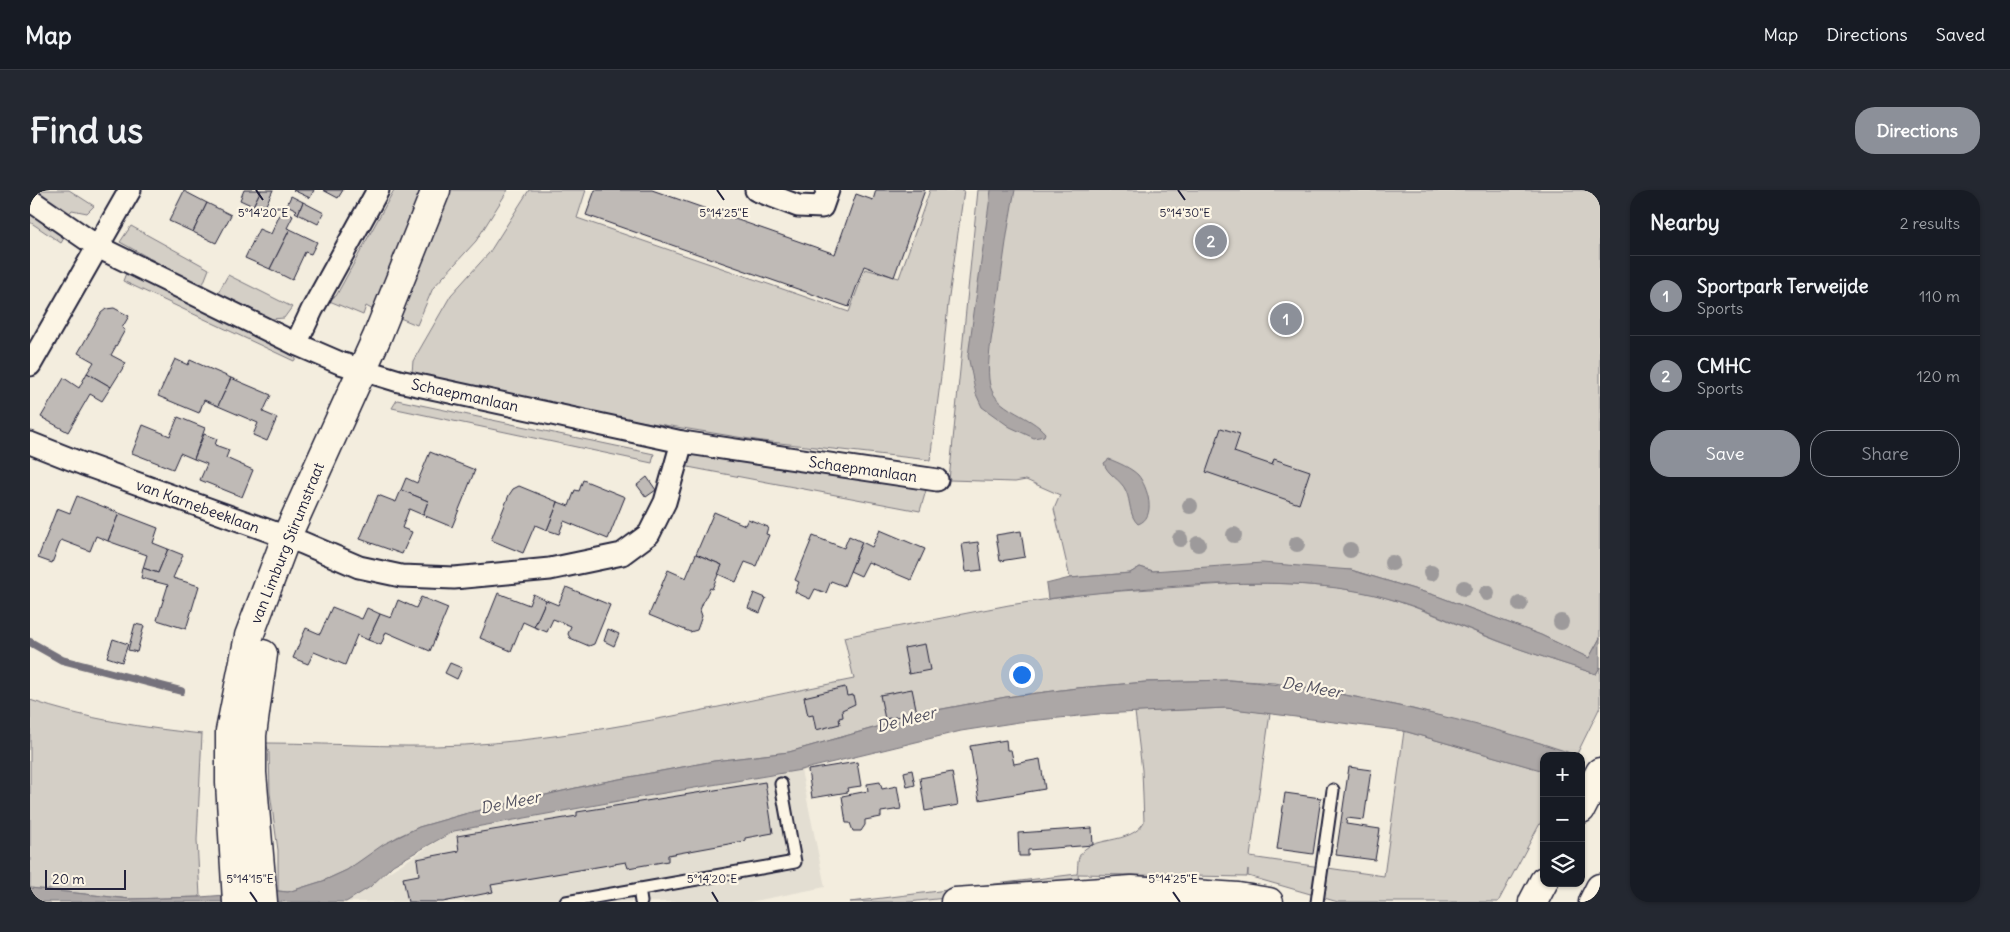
<!DOCTYPE html>
<meta charset="utf-8">
<style>
:root{--surface:#171b24;--page:#242831;--text:#f1f3f6;--muted:#9ea1a6;--line:#363941;--accent:#8c9099}
body{margin:0;font-family:Delius,sans-serif;background:var(--page);color:var(--text)}
.controls{position:absolute;right:15px;bottom:15px;display:grid;overflow:hidden;border-radius:10px;box-shadow:0 1px 4px #0004}
.controls button{width:45px;height:45px;display:grid;place-items:center;padding:0;border:0;border-bottom:1px solid var(--line);background:var(--surface);color:var(--text);font:25px sans-serif}
.scale{position:absolute;left:15px;bottom:12px;width:81px;box-sizing:border-box;padding-left:5px;border:2px solid #22223b;border-top:0;font-size:14px;line-height:18px;white-space:nowrap;color:#22223b;-webkit-text-stroke:4px #fcf5e5;paint-order:stroke}
.you{position:absolute;left:991px;top:484px;width:18px;height:18px;margin:-12px;border:4px solid #fff;border-radius:50%;background:#1a73e8;box-shadow:0 0 0 8px #1a73e833}
.badge{display:grid;place-items:center;width:32px;height:32px;border-radius:50%;background:var(--accent);color:#fff;font-size:16px;font-weight:700}
.pin{position:absolute;translate:-50% -50%;border:2px solid #fff;box-shadow:0 1px 5px #0006}
.list{margin:0;padding:0;list-style:none}
h2{display:flex;justify-content:space-between;align-items:center;height:65px;margin:0;padding:0 20px;font-size:21px}
h2 small{font-size:16px;font-weight:400;color:var(--muted)}
.list li{display:grid;grid-template-columns:32px 1fr auto;gap:15px;align-items:center;box-sizing:border-box;height:80px;padding:0 20px;border-top:1px solid var(--line)}
.list b{display:block;font-size:19px;white-space:nowrap}
.list p{margin:0;font-size:16px;white-space:nowrap;color:var(--muted)}
.list em{font-size:16px;font-style:normal;color:var(--muted)}
.actions{display:flex;gap:10px;padding:15px 20px}
.actions a{flex:1;padding:11px 0;border:1px solid var(--accent);border-radius:20px;text-align:center;font-size:18px;color:var(--accent)}
.actions .main{background:var(--accent);color:#fff}
.icon{flex:none;width:28px;height:28px;fill:none;stroke:currentColor;stroke-width:2;stroke-linecap:round;stroke-linejoin:round}
.map{position:relative;flex:none;width:1570px;height:712px;overflow:hidden;border-radius:20px}
header{display:flex;align-items:center;gap:30px;box-sizing:border-box;height:70px;padding:0 25px;background:var(--surface);border-bottom:1px solid var(--line)}
header strong{font-size:24px}
nav{display:flex;gap:28px;margin-inline-start:auto;font-size:18px}
.intro{display:flex;align-items:center;justify-content:space-between;box-sizing:border-box;height:120px;padding:0 30px}
h1{margin:0;font-size:35px}
.button{padding:12px 22px;border-radius:20px;background:var(--accent);color:#fff;font-size:18px;font-weight:700}
main{display:flex;gap:30px;padding:0 30px}
aside{flex:1;background:var(--surface);border-radius:20px;box-shadow:0 1px 4px #0004}
.map>svg:first-child{display:block}
.built{fill:#e3ded2}
.green{fill:#d4cfc6;stroke:#7b7880}
.water{fill:#aca7a6;stroke:#75727b}
.lines{fill:none;stroke-linecap:round;stroke-linejoin:round}
.stream{stroke:#75727b;stroke-width:8}
.building{fill:#bfbab6;stroke:#22223b}
.lane-casing{stroke:#22223b;stroke-width:15}
.street-casing{stroke:#22223b;stroke-width:25}
.secondary-casing{stroke:#22223b;stroke-width:31}
.highway-casing{stroke:#22223b;stroke-width:31}
.lane{stroke:#fcf5e5;stroke-width:11}
.street{stroke:#fcf5e5;stroke-width:21}
.secondary{stroke:#fcf5e5;stroke-width:28}
.highway{stroke:#fcf5e5;stroke-width:28}
.tree{fill:#9d9a9b}
.ticks{fill:none;stroke:#22223b;stroke-width:2}
.labels{text-anchor:middle;dominant-baseline:central;stroke-width:4.5;stroke-linejoin:round;paint-order:stroke}
.street-label{font-size:15px;fill:#22223b;stroke:#fcf5e5}
.water-label{font-size:16px;font-style:italic;fill:#525160;stroke:#fcf5e5}
.ticks-label{font-size:12px;text-anchor:middle;fill:#22223b;stroke:#fcf5e5;stroke-width:4.5;stroke-linejoin:round;paint-order:stroke}
</style>
<header>
<strong>Map</strong>
<nav><a>Map</a><a>Directions</a><a>Saved</a></nav>
</header>
<div class="intro"><h1>Find us</h1><a class="button">Directions</a></div>
<main>
<div class="map">
<svg width="1570" height="712" viewBox="0 0 1570 712">
<rect width="100%" height="100%" fill="#f3edde"/>
<filter id="ink" filterUnits="userSpaceOnUse"><feTurbulence type="fractalNoise" baseFrequency=".02" numOctaves="2"/><feDisplacementMap in="SourceGraphic" scale="10" xChannelSelector="R" yChannelSelector="G"/><feConvolveMatrix kernelMatrix="1 2 1 2 8 2 1 2 1" color-interpolation-filters="sRGB"/></filter>
<g filter="url(#ink)">
<path class="built" d="M771 580 795 697 720 712H311L424 641 599 609Z"/>
<g class="green">
<path d="M0 0H39L64 16 57 23 42 20 37 26Z"/>
<path d="M364 0H392L347 122 336 116 333 125 297 110 306 106Z"/>
<path d="M420 0H478L446 51 403 98 387 135 370 128 398 53Z"/>
<path d="M499 0H556L547 28 819 122 835 79 869 88 900 0H934L918 114 911 186 900 270 732 251 585 227 382 183 383 171 421 105 459 63Z"/>
<path d="M948 0H1570V448L1559 468 1511 445 1407 406 1321 380 1123 381 1110 377 1100 383 1040 388 1024 319 1030 305 996 290 985 292 919 290Z"/>
<path d="M0 24 34 48 31 53 0 32Z"/>
<path d="M101 36 179 79 172 97 90 52Z"/>
<path d="M96 83 268 165 264 171 93 91Z"/>
<path d="M198 85 262 117 254 128 242 129 188 103Z"/>
<path d="M367 210 624 264 622 273 362 218Z"/>
<path d="M661 263 897 297 890 321 658 277Z"/>
<path d="M1210 393C1259 393 1307 394 1354 407 1395 419 1429 436 1468 451 1500 463 1533 473 1566 484L1570 477V517L1546 566H1514V626L1468 712H1308L1218 686V679L1217 687 1048 684 1049 694 878 712H820L1047 684C1048 679 1047 670 1050 665 1060 645 1101 656 1114 632L1112 580 1105 522 1196 518 1240 523 1220 667 1354 686 1374 541 1501 577 1513 554 1383 519 1311 504 1245 493 1199 490 1116 492 1047 498 976 507 907 520 759 562 684 571 563 594 438 623 389 637 367 647 317 680 293 691 258 702 248 701V660L240 603 239 563 236 553C311 553 388 560 463 553 584 542 704 513 824 489L814 447 979 415 1061 403Z"/>
<path d="M0 510C55 529 114 538 172 544L167 650 170 707 100 709 0 698Z"/>
</g>
<g class="water">
<path d="M961 0H985C977 38 973 76 967 114 964 135 953 183 962 201 971 221 1001 226 1015 243L1014 246 1004 248 980 237 952 217 946 204 938 166Z"/>
<path d="M1079 269C1089 273 1101 278 1108 285 1118 297 1127 328 1108 334 1099 326 1101 312 1096 301 1091 289 1077 285 1074 273Z"/>
<path d="M1232 373 1321 380 1407 406 1511 445 1559 468 1570 448V477L1566 484C1533 473 1498 463 1466 450 1428 435 1392 417 1353 407 1291 391 1229 392 1165 395 1116 398 1067 402 1018 409L1016 394 1040 388 1100 383 1110 377 1123 381Z"/>
<path d="M1199 490C1269 495 1338 508 1407 525 1454 536 1501 549 1546 565L1514 566V581L1374 541 1196 518 1069 524 989 532 931 541 771 580 599 609 424 641 363 675 340 697 316 712H0V698L100 709 170 707 248 701 258 702 293 691 317 680 354 654 389 637 438 623 563 594 684 571 759 562 907 520 976 507 1047 498 1116 492Z"/>
</g>
<g class="lines">
<path class="stream" d="M0 452 32 470 151 501"/>
</g>
<g class="building">
<path d="M214 0H231L223 16 210 10Z"/>
<path d="M231 0H243L233 21 223 16Z"/>
<path d="M263 0H284L280 8Z"/>
<path d="M293 0H313L308 8Z"/>
<path d="M565 0H622L805 64 826 4 843 10 846 0H895L864 87 834 76 819 117 556 25Z"/>
<path d="M154 1 177 13 163 42 139 31Z"/>
<path d="M261 6 273 12 268 24 265 22 267 20 257 15Z"/>
<path d="M273 12 294 23 288 34 268 24Z"/>
<path d="M177 13 201 25 186 53 163 42Z"/>
<path d="M252 20 263 26 257 38 260 39 240 79 215 68 229 39 241 44Z"/>
<path d="M260 39 287 52 281 64 275 62 262 90 240 79Z"/>
<path d="M84 118 99 126 92 138 95 140 81 165 96 173 81 197 57 183 64 172 48 163 71 123 76 119Z"/>
<path d="M145 169 158 175 160 170 201 188 188 216 174 210 169 223 128 206Z"/>
<path d="M57 183 81 197 72 211 60 204 38 242 11 227 34 188 49 198Z"/>
<path d="M201 188 241 205 233 222 247 228 237 251 223 245 228 233 188 216Z"/>
<path d="M148 227 175 238 164 269 150 263 143 279 102 263 113 235 140 246Z"/>
<path d="M1191 238 1210 244 1204 262 1242 275 1244 269 1280 281 1269 314 1176 282Z"/>
<path d="M174 244 187 249 185 255 199 260 196 268 223 280 212 307 170 290 177 274 164 269Z"/>
<path d="M400 262 445 280 422 337 393 325 398 311 371 300 376 288 387 293Z"/>
<path d="M617 287 626 300 616 307 607 295Z"/>
<path d="M553 290 595 307 578 349 534 331 529 344 517 340 528 312 539 316 545 300 549 301Z"/>
<path d="M489 296 528 312 517 340 505 335 493 363 461 350 479 305 483 299Z"/>
<path d="M371 300 398 311 393 325 379 319 372 338 382 342 372 364 330 349 348 305 366 312Z"/>
<path d="M47 306 89 323 78 351 66 346 60 361 31 350 22 373 8 368 27 318 40 323Z"/>
<path d="M684 322 715 335 718 329 738 337 736 344 739 345 726 376 715 372 706 392 688 384 692 375 666 364Z"/>
<path d="M89 323 128 338 123 353 138 359 128 383 113 378 117 365 78 351Z"/>
<path d="M850 340 895 359 881 390 838 372 831 386 820 381 832 352 842 357Z"/>
<path d="M991 341 995 367 970 371 966 345Z"/>
<path d="M783 346 814 358 819 346 832 352 814 396 801 391 796 403 785 399 780 409 765 402 769 392 765 390Z"/>
<path d="M948 352 952 380 936 382 932 354Z"/>
<path d="M138 359 153 365 143 388 169 396 156 439 127 430 138 395 111 388 113 378 128 383Z"/>
<path d="M666 364 692 375 682 399 680 398 674 410 670 420 672 426 667 440 660 442 619 425 638 380 656 388Z"/>
<path d="M536 397 580 415 564 454 559 456 540 448 538 444 541 436 523 429 517 442 504 437 516 410 528 415Z"/>
<path d="M468 403 499 415 503 404 516 410 504 437 493 432 481 461 450 448Z"/>
<path d="M724 403 736 408 730 423 718 418Z"/>
<path d="M391 407 418 418 400 461 356 442 351 455 338 450 350 424 361 428 368 410 386 418Z"/>
<path d="M302 417 332 429 337 418 350 424 338 450 327 445 315 475 284 462 278 474 263 468 276 438 290 444Z"/>
<path d="M105 434 114 436 107 462 98 460Z"/>
<path d="M578 439 589 444 584 456 574 451Z"/>
<path d="M83 449 98 454 92 472 77 467Z"/>
<path d="M895 454 900 480 879 484 874 458Z"/>
<path d="M420 473 432 478 427 489 415 483Z"/>
<path d="M815 497 817 506 823 505 825 514 812 520 813 527 809 528 810 534 786 540 783 525 778 526 774 507Z"/>
<path d="M882 499 887 523 855 529 850 505Z"/>
<path d="M976 550 977 560H981L984 574 1010 569 1015 599 949 610 940 556Z"/>
<path d="M827 572 831 596 817 598 818 602 782 608 778 580Z"/>
<path d="M1319 577 1341 580 1334 630 1317 628 1316 634 1350 639 1345 670 1306 665Z"/>
<path d="M882 580 885 595 877 597 874 582Z"/>
<path d="M922 582 928 615 895 621 890 588Z"/>
<path d="M735 592 743 643 715 648V651L638 665V671L598 678 596 672 461 695 463 702 413 712H378L373 688 389 685 387 669 429 661 427 646 547 626V622Z"/>
<path d="M850 592 852 599 867 596 871 619 851 622V627L835 630V635L831 641H823L820 633H816L812 606 838 601 837 594Z"/>
<path d="M1255 603 1291 608 1283 664 1247 659Z"/>
<path d="M1062 638 1063 655 998 660V666H989L988 643Z"/>
</g>
<g class="lines">
<g class="lane-casing">
<g id="lane">
<path d="M609 699 611 712"/>
<path d="M536 712 765 672 751 594"/>
<path d="M1287 712 1303 600"/>
</g>
</g>
<g class="street-casing">
<g id="street">
<path d="M726 0 768 16 792 17 798 0"/>
<path d="M0 10 68 57 266 154 310 173 369 191 652 252 907 290"/>
<path d="M266 154 282 120 348 0"/>
<path d="M0 175 100 0"/>
<path d="M0 253 53 274 273 353 329 377 371 386 424 388 520 379 592 364 619 344 635 312 652 252"/>
</g>
</g>
<g class="secondary-casing">
<g id="secondary">
<path d="M233 464 222 545V583L233 712"/>
<path d="M207 712 200 593V541L219 446 256 348 347 147 406 0"/>
<path d="M925 712 1102 700 1208 707 1239 712"/>
</g>
</g>
<g class="highway-casing">
<g id="highway">
<path d="M1551 619 1570 582"/>
<path d="M1503 712 1514 691"/>
<path d="M1563 712 1570 698"/>
</g>
</g>
<use href="#lane" class="lane"/>
<use href="#street" class="street"/>
<use href="#secondary" class="secondary"/>
<use href="#highway" class="highway"/>
</g>
<g class="tree">
<circle cx="1160" cy="316" r="8"/>
<circle cx="1204" cy="345" r="8"/>
<circle cx="1150" cy="349" r="8"/>
<circle cx="1168" cy="354" r="8"/>
<circle cx="1267" cy="354" r="8"/>
<circle cx="1320" cy="360" r="8"/>
<circle cx="1362" cy="373" r="8"/>
<circle cx="1401" cy="383" r="8"/>
<circle cx="1434" cy="398" r="8"/>
<circle cx="1457" cy="403" r="8"/>
<circle cx="1490" cy="414" r="8"/>
<circle cx="1531" cy="432" r="8"/>
</g>
</g>
<path class="ticks" d="M226 0 233 10M687 0 694 10M1148 0 1155 10M220 702 227 712M682 702 688 712M1143 702 1150 712"/>
<g class="labels">
<g class="street-label">
<text transform="translate(435 205) rotate(12)">Schaepmanlaan</text>
<text transform="translate(833 279) rotate(8)">Schaepmanlaan</text>
<text transform="translate(168 316) rotate(20)">van Karnebeeklaan</text>
<text transform="translate(257 353) rotate(-68)">van Limburg Stirumstraat</text>
</g>
<g class="water-label">
<text transform="translate(1282 497) rotate(10)">De Meer</text>
<text transform="translate(876 529) rotate(-14)">De Meer</text>
<text transform="translate(480 612) rotate(-11)">De Meer</text>
</g>
</g>
<g class="ticks-label">
<text x="694" y="27">5°14'25"E</text>
<text x="233" y="27">5°14'20"E</text>
<text x="1155" y="27">5°14'30"E</text>
<text x="220" y="693">5°14'15"E</text>
<text x="682" y="693">5°14'20"E</text>
<text x="1143" y="693">5°14'25"E</text>
</g>
</svg>
<div class="controls">
<button>+</button>
<button>−</button>
<button><svg class="icon" aria-label="layers" viewBox="0 0 24 24"><path d="M12 4l9 5-9 5-9-5zM3 14l9 5 9-5"/></svg></button>
</div>
<div class="scale">20 m</div>
<div class="you"></div>
<div class="pin badge" style="left:1256px;top:129px">1</div>
<div class="pin badge" style="left:1181px;top:51px">2</div>
</div>
<aside>
<h2>Nearby<small>2 results</small></h2>
<ul class="list">
<li><span class="badge">1</span><div><b>Sportpark Terweijde</b><p>Sports</p></div><em>110 m</em></li>
<li><span class="badge">2</span><div><b>CMHC</b><p>Sports</p></div><em>120 m</em></li>
</ul>
<div class="actions"><a class="main">Save</a><a>Share</a></div>
</aside>
</main>
